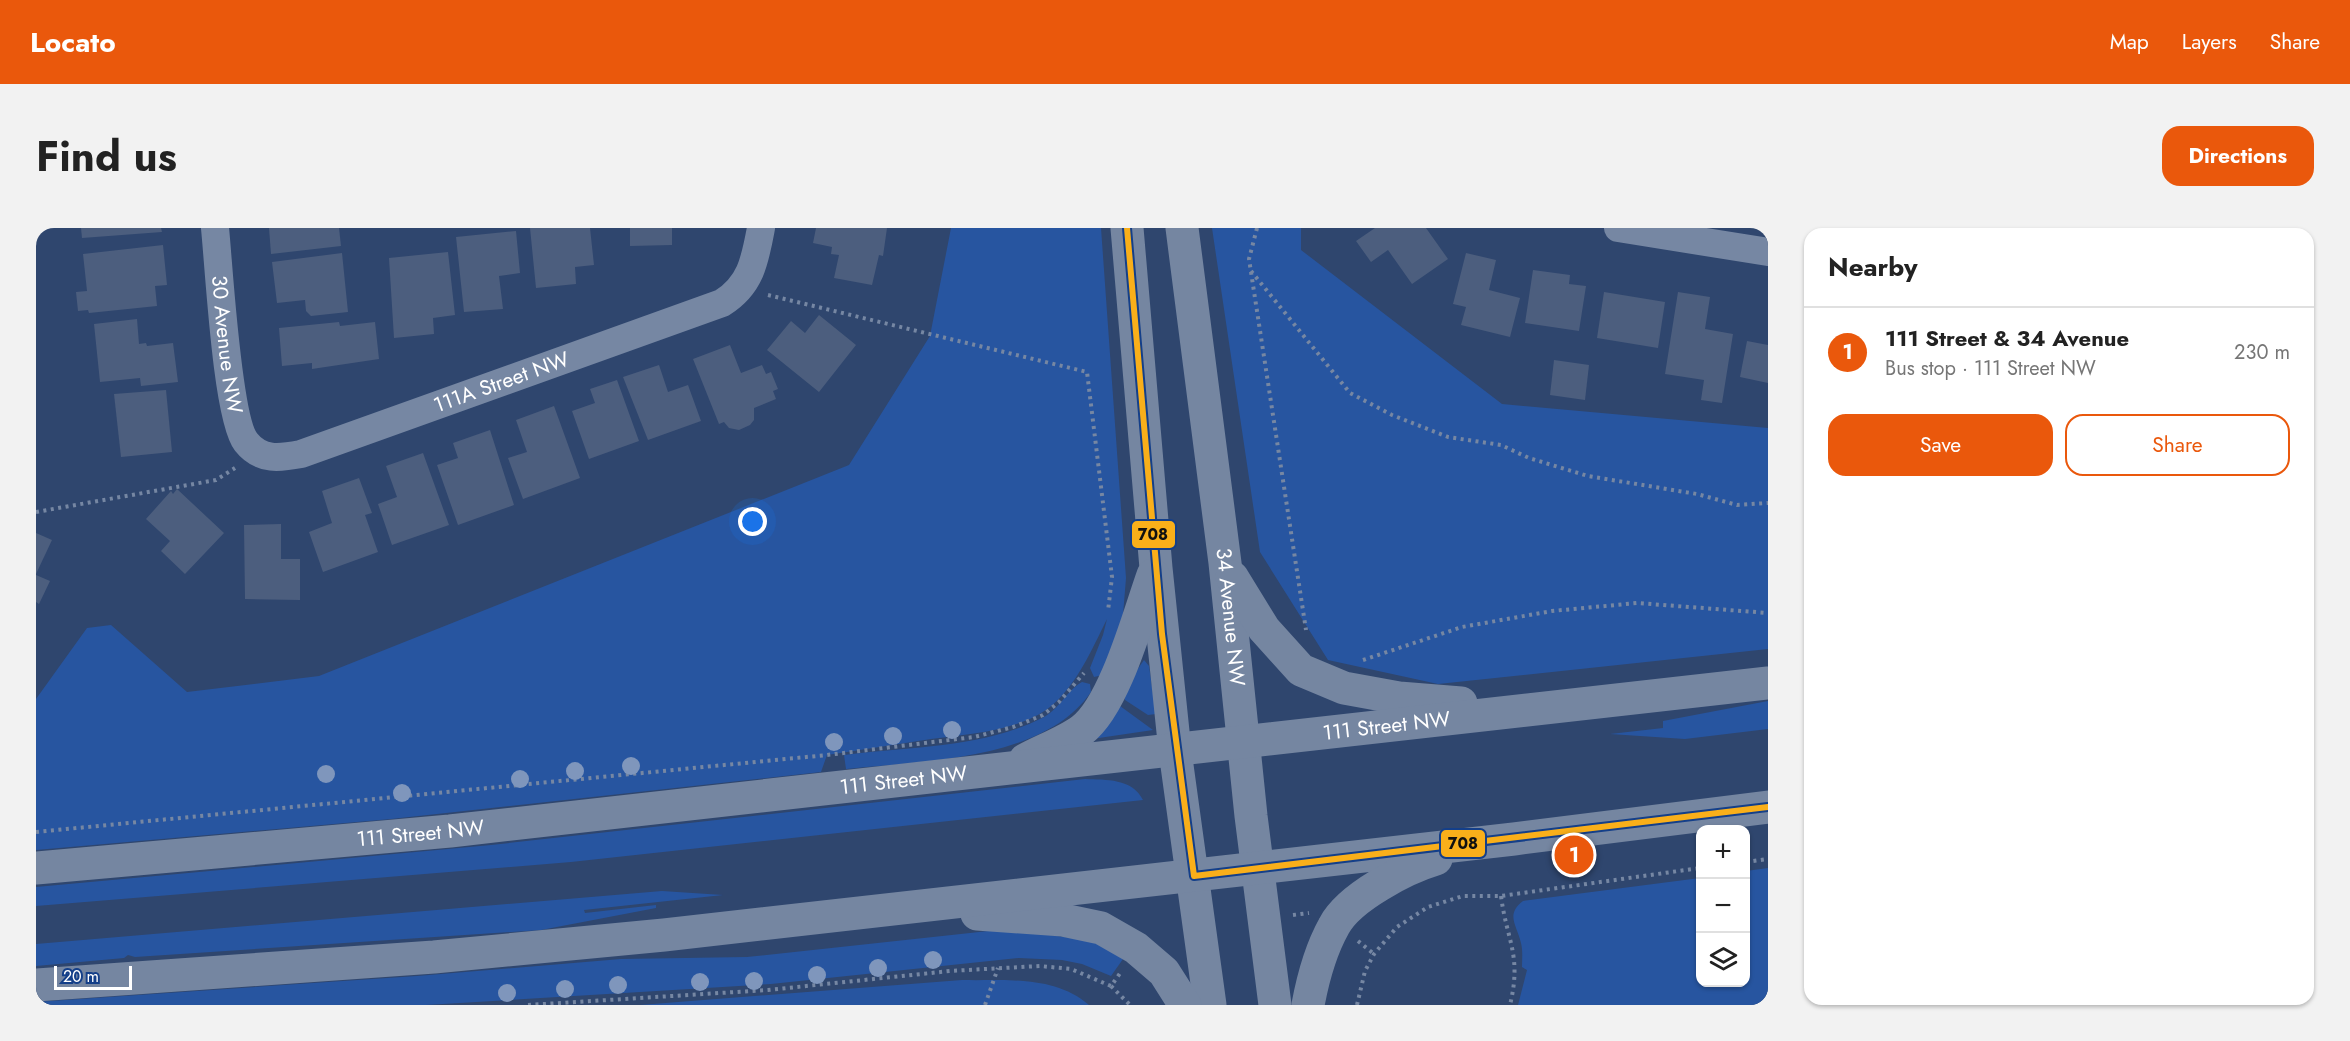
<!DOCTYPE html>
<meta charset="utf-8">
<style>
:root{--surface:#fff;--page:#f2f2f2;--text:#222;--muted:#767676;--line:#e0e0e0;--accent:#ea580c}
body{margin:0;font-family:Jost,sans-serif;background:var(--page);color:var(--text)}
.controls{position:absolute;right:18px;bottom:18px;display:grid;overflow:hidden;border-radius:12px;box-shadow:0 2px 4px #0004}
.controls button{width:54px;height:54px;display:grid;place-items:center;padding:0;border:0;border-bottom:2px solid var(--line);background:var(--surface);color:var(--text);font:30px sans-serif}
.scale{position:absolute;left:18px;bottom:15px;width:78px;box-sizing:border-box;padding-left:6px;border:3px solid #fff;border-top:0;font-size:16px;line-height:21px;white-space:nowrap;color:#fff;-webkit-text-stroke:4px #143f89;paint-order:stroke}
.you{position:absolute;left:717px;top:294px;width:21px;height:21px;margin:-15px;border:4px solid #fff;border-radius:50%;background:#1a73e8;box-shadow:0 0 0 9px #1a73e833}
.badge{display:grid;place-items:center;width:39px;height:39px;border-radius:50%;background:var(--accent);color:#fff;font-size:20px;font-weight:700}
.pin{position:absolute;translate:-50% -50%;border:3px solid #fff;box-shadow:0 2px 6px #0006}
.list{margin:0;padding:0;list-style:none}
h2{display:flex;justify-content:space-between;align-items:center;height:78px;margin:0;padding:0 24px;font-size:26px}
h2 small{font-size:20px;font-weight:400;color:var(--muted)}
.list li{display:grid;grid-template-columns:39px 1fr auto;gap:18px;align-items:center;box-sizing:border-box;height:90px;padding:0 24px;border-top:2px solid var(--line)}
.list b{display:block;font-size:22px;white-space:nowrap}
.list p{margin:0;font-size:20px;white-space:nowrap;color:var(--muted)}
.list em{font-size:20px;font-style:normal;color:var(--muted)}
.actions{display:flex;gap:12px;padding:18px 24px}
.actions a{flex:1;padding:14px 0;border:2px solid var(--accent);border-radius:18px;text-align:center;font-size:21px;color:var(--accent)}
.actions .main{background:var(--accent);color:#fff}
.icon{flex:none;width:33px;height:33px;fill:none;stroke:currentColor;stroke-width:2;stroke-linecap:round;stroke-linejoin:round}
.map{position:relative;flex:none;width:1732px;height:777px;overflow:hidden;border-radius:18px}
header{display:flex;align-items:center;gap:36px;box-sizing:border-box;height:84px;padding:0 30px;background:var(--accent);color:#fff}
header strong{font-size:28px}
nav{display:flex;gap:33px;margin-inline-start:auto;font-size:21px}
.intro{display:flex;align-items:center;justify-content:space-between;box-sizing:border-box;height:144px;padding:0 36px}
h1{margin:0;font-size:42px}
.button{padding:15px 27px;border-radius:18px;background:var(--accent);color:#fff;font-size:21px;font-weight:700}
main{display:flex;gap:36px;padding:0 36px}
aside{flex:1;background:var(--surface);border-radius:18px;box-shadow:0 2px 4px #0004}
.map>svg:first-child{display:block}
.green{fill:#2755a0}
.building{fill:#4c5e7e}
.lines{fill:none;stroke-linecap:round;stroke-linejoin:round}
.path{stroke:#7687a3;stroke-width:4;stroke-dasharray:3 4.5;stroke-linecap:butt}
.minor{stroke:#7687a3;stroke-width:28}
.major{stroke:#7586a1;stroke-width:33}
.bus-1-casing{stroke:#143f89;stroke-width:10}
.bus-1{stroke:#f9af1a;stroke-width:6}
.tree{fill:#7f96bc}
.labels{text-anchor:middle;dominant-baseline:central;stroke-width:4.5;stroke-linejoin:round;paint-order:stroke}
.street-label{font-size:21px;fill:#fff;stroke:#143f89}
.line-badge{stroke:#143f89;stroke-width:2}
.pale-badge-label{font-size:16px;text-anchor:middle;font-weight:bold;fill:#111}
</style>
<header>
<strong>Locato</strong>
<nav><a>Map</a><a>Layers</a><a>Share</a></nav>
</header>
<div class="intro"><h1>Find us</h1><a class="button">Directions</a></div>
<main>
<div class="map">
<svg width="1732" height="777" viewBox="0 0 1732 777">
<rect width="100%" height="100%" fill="#2f466e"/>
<g class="green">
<path d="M915 0H1065L1090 350 1087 387 1067 447 1058 449 1054 440 1067 407 1071 391C1056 421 1041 457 1014 479 983 503 933 506 895 511 861 516 826 522 791 527L785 544 355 591 0 622V471L51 400 75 397 151 464 283 448 813 237 894 108Z"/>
<path d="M1176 0H1265V22L1466 176 1732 200V421L1402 456 1292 432 1224 324Z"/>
<path d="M1108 432 1113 438 1120 486 1112 487 1089 472 1087 462Z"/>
<path d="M1046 454 1054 456 1055 464C1008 533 885 533 810 541L808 527C872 519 947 520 1006 490 1023 482 1030 463 1046 454Z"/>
<path d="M1732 473V501L1649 511 1574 506 1627 500V493Z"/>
<path d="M1084 478 1117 502 1056 511Z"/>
<path d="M1049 551C1070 552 1096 550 1107 572L535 634 0 678V659L455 617Z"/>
<path d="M1732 640V777H1482L1491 742 1486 739C1486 731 1487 723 1485 715 1481 697 1469 687 1487 673L1664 650V754H1710V643Z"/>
<path d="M626 663 687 667 548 682 549 685 620 677V680L505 702 99 729 92 727 88 730 0 738V716Z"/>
<path d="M971 701 1065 714 1087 731 1075 748 1046 736 1026 732 983 730 735 756 390 777H0V774L381 748 585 731 711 729Z"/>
<path d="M926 752C970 753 1018 747 1053 777H604Z"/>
</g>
<g class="building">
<path d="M45 0H125L126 4 46 10Z"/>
<path d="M233 0H303L305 18 235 26Z"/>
<path d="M494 0H554L558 37 539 39 540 56 500 60Z"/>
<path d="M594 0H636V17L594 18Z"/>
<path d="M780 0H851L847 28 843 27 836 57 798 50 803 27 795 26 796 19 777 15Z"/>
<path d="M1339 0H1390L1412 31 1376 56 1352 22 1335 34 1320 13Z"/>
<path d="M480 3 484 45 463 48 467 81 428 84 420 9Z"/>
<path d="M127 17 131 57 119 58 121 78 53 85 52 82 42 83 40 64 51 63 47 26Z"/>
<path d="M412 24 419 87 397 90 398 106 358 110 353 30Z"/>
<path d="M306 25 312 84 275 88 270 83 269 72 241 75 236 34Z"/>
<path d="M1430 25 1460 32 1453 62 1484 70 1474 109 1425 97 1430 79 1417 76Z"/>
<path d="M1497 42 1534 47 1533 56 1550 58 1543 103 1489 95Z"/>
<path d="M1568 64 1629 74 1622 120 1561 110Z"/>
<path d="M1642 64 1674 69 1669 101 1697 106 1686 175 1665 172 1668 152 1629 146Z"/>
<path d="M783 87 820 117 783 164 731 122 755 93 769 105Z"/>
<path d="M101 91 103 116 110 115 111 118 137 115 142 154 105 158 104 150 64 154 58 96Z"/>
<path d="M303 94 304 98 339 94 343 131 276 141V135L246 138 243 100Z"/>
<path d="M1711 113 1732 117V155L1704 149Z"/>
<path d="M694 117 705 145 726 137 730 146 735 144 742 161 737 163 740 171 718 180V192L714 197 703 202 693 200 688 194 683 196 657 131Z"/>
<path d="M1518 132 1553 137 1549 172 1514 167Z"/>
<path d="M623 137 632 164 652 157 665 193 612 212 587 149Z"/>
<path d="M581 152 603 213 553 231 536 183 559 175 554 161Z"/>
<path d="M130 162 136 224 85 229 78 166Z"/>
<path d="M518 178 544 250 487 271 472 230 491 224 480 192Z"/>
<path d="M454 202 478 277 422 297 401 237 422 230 417 215Z"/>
<path d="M387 225 413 297 356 317 342 276 361 269 350 238Z"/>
<path d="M323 250 336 285 329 287 342 324 287 344 273 304 296 295 286 263Z"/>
<path d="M141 261 188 305 149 346 125 323 134 313 110 291 135 263 137 266Z"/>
<path d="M245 296V331H264V372L209 371 208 297Z"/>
<path d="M0 305 16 312 0 346Z"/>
<path d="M0 347 14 353 3 376 0 374Z"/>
</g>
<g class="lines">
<g class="path">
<path d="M1221 0 1213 31 1270 402"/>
<path d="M1215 43 1314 165 1356 187 1412 209 1465 217 1493 230 1552 248 1661 266 1701 277 1732 275"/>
<path d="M732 67 1051 144 1076 349 1072 383"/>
<path d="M0 284 180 252 199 240"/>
<path d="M1327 432 1426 399 1516 383 1601 375 1732 385"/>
<path d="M0 604 791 527 938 509 977 499 1007 487 1023 474 1048 445"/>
<path d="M1710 634 1732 631"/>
<path d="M1465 668C1471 714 1486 727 1474 777"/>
<path d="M1257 687 1273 685"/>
<path d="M1322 713 1338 726"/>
<path d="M1075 758 1094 777"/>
<path d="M492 777 732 762 914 743 1004 738 1035 741 1075 758 1085 744"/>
<path d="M949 777 962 740"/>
<path d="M1321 777 1329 743 1338 726 1361 699 1392 679 1427 668H1465L1664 640"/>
</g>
<g class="minor">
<path id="s1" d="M179 0C183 39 191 190 210 214 225 233 244 230 265 226L686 75C715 57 719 32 725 0"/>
<path d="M1582 0 1732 24"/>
</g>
<g class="major">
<path d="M1091 0 1120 340 1139 523 1174 777"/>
<path id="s2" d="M1146 0 1189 335 1215 588 1239 777"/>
<path d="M1196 349 1228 401 1265 442 1308 460 1363 470 1425 475"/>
<path d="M989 532C1007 522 1030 514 1046 502 1079 477 1103 386 1117 347"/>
<path id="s3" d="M0 640 414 603 1732 455"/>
<path d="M941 686 1027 692 1065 700 1100 720 1128 744 1149 777"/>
<path d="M0 757 398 729 628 707 1478 611 1732 579"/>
<path d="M1272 777C1277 750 1284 723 1298 698 1313 669 1370 640 1400 631"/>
</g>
<g class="bus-1-casing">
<path id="bus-1" d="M1091 0 1126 406 1158 648 1732 579"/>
</g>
<use href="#bus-1" class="bus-1"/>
</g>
<g class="tree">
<circle cx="916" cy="502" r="9"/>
<circle cx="857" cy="508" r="9"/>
<circle cx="798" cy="514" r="9"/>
<circle cx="595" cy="538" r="9"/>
<circle cx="539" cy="543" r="9"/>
<circle cx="290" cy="546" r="9"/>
<circle cx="484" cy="551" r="9"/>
<circle cx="366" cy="565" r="9"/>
<circle cx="897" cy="732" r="9"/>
<circle cx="842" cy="740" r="9"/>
<circle cx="781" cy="747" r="9"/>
<circle cx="718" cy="753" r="9"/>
<circle cx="664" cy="754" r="9"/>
<circle cx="582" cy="757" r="9"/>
<circle cx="529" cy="761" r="9"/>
<circle cx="471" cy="765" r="9"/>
</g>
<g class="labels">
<g class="street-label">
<text stroke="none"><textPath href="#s1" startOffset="117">30 Avenue NW</textPath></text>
<text stroke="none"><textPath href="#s1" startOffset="490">111A Street NW</textPath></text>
<text stroke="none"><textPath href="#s2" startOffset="392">34 Avenue NW</textPath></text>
<text stroke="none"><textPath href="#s3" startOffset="1358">111 Street NW</textPath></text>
<text stroke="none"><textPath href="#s3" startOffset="872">111 Street NW</textPath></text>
<text stroke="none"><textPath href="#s3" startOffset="386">111 Street NW</textPath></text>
</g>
</g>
<g class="line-badge">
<rect x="1095" y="292" width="45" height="29" rx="6" fill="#f9af1a"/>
<rect x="1404" y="601" width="46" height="29" rx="6" fill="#f9af1a"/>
</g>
<g class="pale-badge-label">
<text x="1117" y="312">708</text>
<text x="1427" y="621">708</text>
</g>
</svg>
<div class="controls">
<button>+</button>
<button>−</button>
<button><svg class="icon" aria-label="layers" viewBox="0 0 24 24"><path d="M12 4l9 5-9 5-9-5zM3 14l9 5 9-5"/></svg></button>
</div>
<div class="scale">20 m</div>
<div class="you"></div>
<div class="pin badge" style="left:1538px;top:627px">1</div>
</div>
<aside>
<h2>Nearby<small></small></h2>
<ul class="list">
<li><span class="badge">1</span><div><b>111 Street &amp; 34 Avenue</b><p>Bus stop · 111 Street NW</p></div><em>230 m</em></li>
</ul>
<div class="actions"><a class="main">Save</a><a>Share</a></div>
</aside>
</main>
